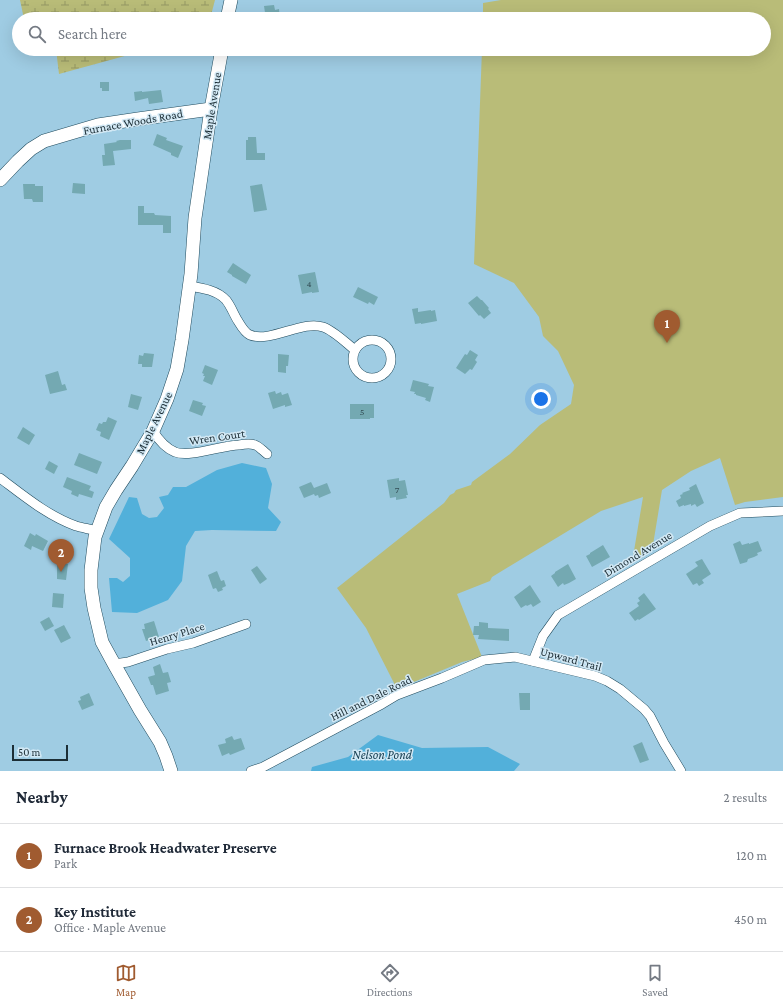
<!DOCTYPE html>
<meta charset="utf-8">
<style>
:root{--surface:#fff;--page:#f2f2f3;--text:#1f2937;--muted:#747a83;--line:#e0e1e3;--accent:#a05b30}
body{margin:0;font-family:"Crimson Pro",serif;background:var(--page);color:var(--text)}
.scale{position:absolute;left:12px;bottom:10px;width:56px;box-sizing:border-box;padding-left:4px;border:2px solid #1c2e36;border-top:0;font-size:11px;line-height:14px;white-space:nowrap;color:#1c2e36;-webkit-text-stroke:3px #d3e9f5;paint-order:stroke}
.you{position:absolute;left:541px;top:399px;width:14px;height:14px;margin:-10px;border:3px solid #fff;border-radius:50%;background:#1a73e8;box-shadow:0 0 0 6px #1a73e833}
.badge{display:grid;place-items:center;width:26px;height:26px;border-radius:50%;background:var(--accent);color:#fff;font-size:13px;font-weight:700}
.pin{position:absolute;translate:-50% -33px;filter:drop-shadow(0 1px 2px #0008)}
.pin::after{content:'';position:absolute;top:21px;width:14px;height:12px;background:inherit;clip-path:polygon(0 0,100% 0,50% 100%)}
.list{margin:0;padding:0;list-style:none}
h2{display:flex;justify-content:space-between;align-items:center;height:52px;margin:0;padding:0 16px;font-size:17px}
h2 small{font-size:13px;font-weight:400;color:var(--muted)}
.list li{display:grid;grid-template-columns:26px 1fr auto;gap:12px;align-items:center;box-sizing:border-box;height:64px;padding:0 16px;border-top:1px solid var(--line)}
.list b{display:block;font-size:15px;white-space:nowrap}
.list p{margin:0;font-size:13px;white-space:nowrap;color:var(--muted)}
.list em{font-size:13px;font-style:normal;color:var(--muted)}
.icon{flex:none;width:22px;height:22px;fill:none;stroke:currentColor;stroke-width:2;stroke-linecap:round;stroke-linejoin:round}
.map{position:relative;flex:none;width:783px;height:771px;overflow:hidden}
.search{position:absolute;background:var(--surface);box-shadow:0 4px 16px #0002;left:12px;right:12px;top:12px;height:44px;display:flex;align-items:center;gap:10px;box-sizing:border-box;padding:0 14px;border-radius:22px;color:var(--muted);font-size:15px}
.sheet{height:180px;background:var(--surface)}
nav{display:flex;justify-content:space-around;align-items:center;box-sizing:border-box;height:56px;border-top:1px solid var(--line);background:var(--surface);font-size:11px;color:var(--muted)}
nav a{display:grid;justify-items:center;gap:2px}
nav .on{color:var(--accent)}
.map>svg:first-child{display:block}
.wetland{fill:url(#wetland-marsh)}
.park{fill:#b9bc78}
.water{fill:#52b0da}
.building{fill:#74a9b2}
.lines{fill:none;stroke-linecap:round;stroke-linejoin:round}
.street-casing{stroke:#1f4a5d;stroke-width:10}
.secondary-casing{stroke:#1f4a5d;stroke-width:14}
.street{stroke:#fff;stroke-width:9}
.secondary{stroke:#fff;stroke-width:13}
.labels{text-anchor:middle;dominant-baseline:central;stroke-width:3;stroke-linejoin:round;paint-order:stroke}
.number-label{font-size:10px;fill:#324d55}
.street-label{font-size:12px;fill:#1c2e36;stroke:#d3e9f5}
.water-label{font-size:13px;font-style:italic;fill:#143d50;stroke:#d3e9f5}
</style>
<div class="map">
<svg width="783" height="771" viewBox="0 0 783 771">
<defs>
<pattern id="wetland-marsh" width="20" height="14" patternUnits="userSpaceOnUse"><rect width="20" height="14" fill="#b9bc78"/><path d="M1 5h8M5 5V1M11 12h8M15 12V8" fill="none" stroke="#969963"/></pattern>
</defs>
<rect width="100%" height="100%" fill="#9fcce3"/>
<g class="wetland">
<path d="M20 0H215L210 19H24Z"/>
<path d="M56 49H203L202 53 143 51 59 74Z"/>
</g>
<path class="park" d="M501 0H783V497L745 502 735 505 720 458 691 471 662 490 652 551 632 563 643 497 601 511 492 577 490 581 457 594 482 657 462 662 397 689 366 628 337 588 444 503 450 495 454 493 456 490 471 485 472 482 510 454 540 425 571 404 574 385 558 351 543 336 539 317 514 283 474 264 482 49H764V19H483V3Z"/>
<g class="water">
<path d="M242 463 266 468 272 484 268 508 281 522 276 531 212 530 195 531 186 546 182 581 168 600 137 613 112 612 109 578H117L123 582 130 576V558L109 539 129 497 137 498 142 514 149 518 157 517 164 508 159 497 168 495 173 487H186L217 470Z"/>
<path d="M378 735 422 748 488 747 520 764 514 771H311L312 767 348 757Z"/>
</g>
<g class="building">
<path d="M274 5 275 10 279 9 280 19H266L264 6Z"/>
<path d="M100 82H109V91H102V88H100Z"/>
<path d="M161 90 163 102 149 104 148 98 135 101 134 92 142 91V92Z"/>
<path d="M157 134 167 138 166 140 183 146 178 158 171 155V153L153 145Z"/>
<path d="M248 137H256L257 153H265V160H246V140H248Z"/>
<path d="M120 140H131V149L113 151 115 165 103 166 102 155H105L104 144 117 142 116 141Z"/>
<path d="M73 183 85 184V194L72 193Z"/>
<path d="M23 184H35V186H43V202H33L32 199H24Z"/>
<path d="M262 184 267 210 254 212 250 186Z"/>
<path d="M138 206H144V213H154L155 215 171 216V233H163V225H138Z"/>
<path d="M233 263 251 275 246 284 232 276V275L227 272Z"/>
<path d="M315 272 319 292 312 293V292L302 294 298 275Z"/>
<path d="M358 287 378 297 374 305 369 302 368 304 353 297Z"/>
<path d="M477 296 481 300H482L489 308 488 309 491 313 484 319 480 315 479 316 468 303Z"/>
<path d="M418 308V312L431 310V311L435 310 437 321 421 324V323L415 324 412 309Z"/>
<path d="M470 350 478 355 475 360 477 362 472 370 470 369 465 374 456 368 465 354 467 355Z"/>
<path d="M144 353 154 354 152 367H142V364H138L139 355 143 356Z"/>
<path d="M278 354 289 355 288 366H286V373L278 372Z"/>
<path d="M205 365 218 370 212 385 203 381 205 376H203L204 374 202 373Z"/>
<path d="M58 371 62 385 65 384 67 390 50 394 45 375Z"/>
<path d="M413 380 429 384 428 386 434 387 430 402 425 400 426 398 416 395V394H414L415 392 410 391Z"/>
<path d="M275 391 276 394 281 392 282 395 288 393 292 405 285 407V405L273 409 268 393Z"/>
<path d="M131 394 142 397 138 410 128 407Z"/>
<path d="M193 400 203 403 202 405 206 406 202 416 189 411Z"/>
<path d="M350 404H374V418H370V419H350Z"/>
<path d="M108 417 117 421 109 440 100 436 101 432 96 430 99 423 102 424 103 422H106Z"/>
<path d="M23 427 35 435 29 445 17 438Z"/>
<path d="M79 453 102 462 97 474 74 465Z"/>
<path d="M49 461 58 466 54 474 45 469Z"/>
<path d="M67 477 91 486 89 490 94 492 92 498 79 494 78 497 71 494 72 491 63 487Z"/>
<path d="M399 478V481L405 480 408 495H406L407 498 396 500V497L390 498 387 480Z"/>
<path d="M311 482 314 488 327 483 331 493 319 498 318 495 315 496 314 494 304 498 299 487Z"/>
<path d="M696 484 704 503 697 507 695 504 691 506V504L684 506V505L679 507 676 501 681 498 680 495 683 494 682 493 690 490 689 488Z"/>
<path d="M30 533 35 536 36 534 48 541 43 551 32 546 31 550 24 546Z"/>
<path d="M740 541 742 545 749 543V544L758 541 762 551 757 553 758 555 754 557 748 559 747 562 740 564 733 544Z"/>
<path d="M603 545 610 557 592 567 586 556 590 554V553Z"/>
<path d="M702 559 711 574 702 580 704 583 699 586 697 583 693 585 686 574 698 566 695 562Z"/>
<path d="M57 563 68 564 66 580 57 579Z"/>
<path d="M568 564 576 579 569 583 564 585 563 583 558 587 551 576 555 573V572Z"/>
<path d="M257 566 267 579 260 584 251 570Z"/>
<path d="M217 571 221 581 224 580 226 586 222 588 223 590 218 592 216 588 213 589 208 575Z"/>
<path d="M530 585 541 602 533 607 531 604 527 606 526 605 521 608 514 597Z"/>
<path d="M53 593 64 594 63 608 52 607Z"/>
<path d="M644 593 656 609 639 620 638 619 635 621 629 613 639 606 637 603 640 601 638 598Z"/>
<path d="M49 617 54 626 45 631 40 622Z"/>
<path d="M154 621 159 637 146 641 142 629H145L144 624Z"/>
<path d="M479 622 488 623V628L509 629V641L478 639 479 635H473L474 626H479Z"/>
<path d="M64 625 71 638 61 643 54 630Z"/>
<path d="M160 664 163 673 168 672 171 682 167 683 169 691 156 695 153 685H151L148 677 155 675 153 667Z"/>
<path d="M89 693 94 705 82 710 78 701 81 700 80 697Z"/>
<path d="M519 693H530V710H520Z"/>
<path d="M232 736 234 740 241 738 245 749 230 755 229 753 222 756 218 745 226 743 225 739Z"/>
<path d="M642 742 649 760 640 763 633 746Z"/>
</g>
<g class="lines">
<g class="street-casing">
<g id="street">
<path d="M189 286C202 288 217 290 226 300 231 306 234 315 238 321 241 326 245 333 250 335 271 343 302 320 323 327 333 330 346 343 355 350"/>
<circle cx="372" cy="359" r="19"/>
<path d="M153 431C158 439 165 448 175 452 189 458 223 445 239 445 244 444 250 443 255 445 259 446 263 451 267 454"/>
<path d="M0 478C24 496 48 516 76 526 83 528 90 529 97 531"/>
<path d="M533 661 543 636 558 615 710 526 740 513 783 511"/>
<path d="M114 664 128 662 167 649 193 643 246 624"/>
<path d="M251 771 263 767 382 704 397 695 442 678 484 660 515 657 595 676 607 681 620 689 644 709 650 716 664 743 681 771"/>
</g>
</g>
<g class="secondary-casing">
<g id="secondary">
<path d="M227 19 231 0"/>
<path d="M0 180 18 161 31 149 44 141 98 125 138 119 211 109"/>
<path d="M171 771 166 756 160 742 140 710 114 664 102 642 94 608 91 588V570L95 537 106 507 116 490 132 466 153 431 167 399 177 369 182 340 191 274 195 218 211 109 222 49"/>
</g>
</g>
<use href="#street" class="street"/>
<use href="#secondary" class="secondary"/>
</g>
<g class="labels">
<g class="number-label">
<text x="309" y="283">4</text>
<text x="362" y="411">5</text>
<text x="397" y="489">7</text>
</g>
<g class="street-label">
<text transform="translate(212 106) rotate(-81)">Maple Avenue</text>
<text transform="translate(133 122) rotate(-10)">Furnace Woods Road</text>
<text transform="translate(154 423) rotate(-64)">Maple Avenue</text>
<text transform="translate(217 437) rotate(-8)">Wren Court</text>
<text transform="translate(638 554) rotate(-31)">Dimond Avenue</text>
<text transform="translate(177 634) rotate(-17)">Henry Place</text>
<text transform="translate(571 659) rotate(15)">Upward Trail</text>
<text transform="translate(371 698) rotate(-26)">Hill and Dale Road</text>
</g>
<g class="water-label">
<text x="382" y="754">Nelson Pond</text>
</g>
</g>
</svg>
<div class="scale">50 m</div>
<div class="you"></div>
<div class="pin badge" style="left:667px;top:343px">1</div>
<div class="pin badge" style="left:61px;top:572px">2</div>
<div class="search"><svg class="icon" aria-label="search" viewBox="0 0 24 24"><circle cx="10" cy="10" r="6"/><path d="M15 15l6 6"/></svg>Search here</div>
</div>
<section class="sheet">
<h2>Nearby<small>2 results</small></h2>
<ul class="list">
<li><span class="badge">1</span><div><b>Furnace Brook Headwater Preserve</b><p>Park</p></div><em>120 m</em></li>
<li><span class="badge">2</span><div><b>Key Institute</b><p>Office · Maple Avenue</p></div><em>450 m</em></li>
</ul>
</section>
<nav>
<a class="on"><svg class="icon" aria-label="map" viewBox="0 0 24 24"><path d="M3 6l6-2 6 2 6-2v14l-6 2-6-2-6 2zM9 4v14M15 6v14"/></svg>Map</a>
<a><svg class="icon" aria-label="directions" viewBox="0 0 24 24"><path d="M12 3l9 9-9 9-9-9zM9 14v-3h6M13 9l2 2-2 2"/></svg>Directions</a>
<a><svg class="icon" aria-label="saved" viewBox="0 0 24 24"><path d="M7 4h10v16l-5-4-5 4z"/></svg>Saved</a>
</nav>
